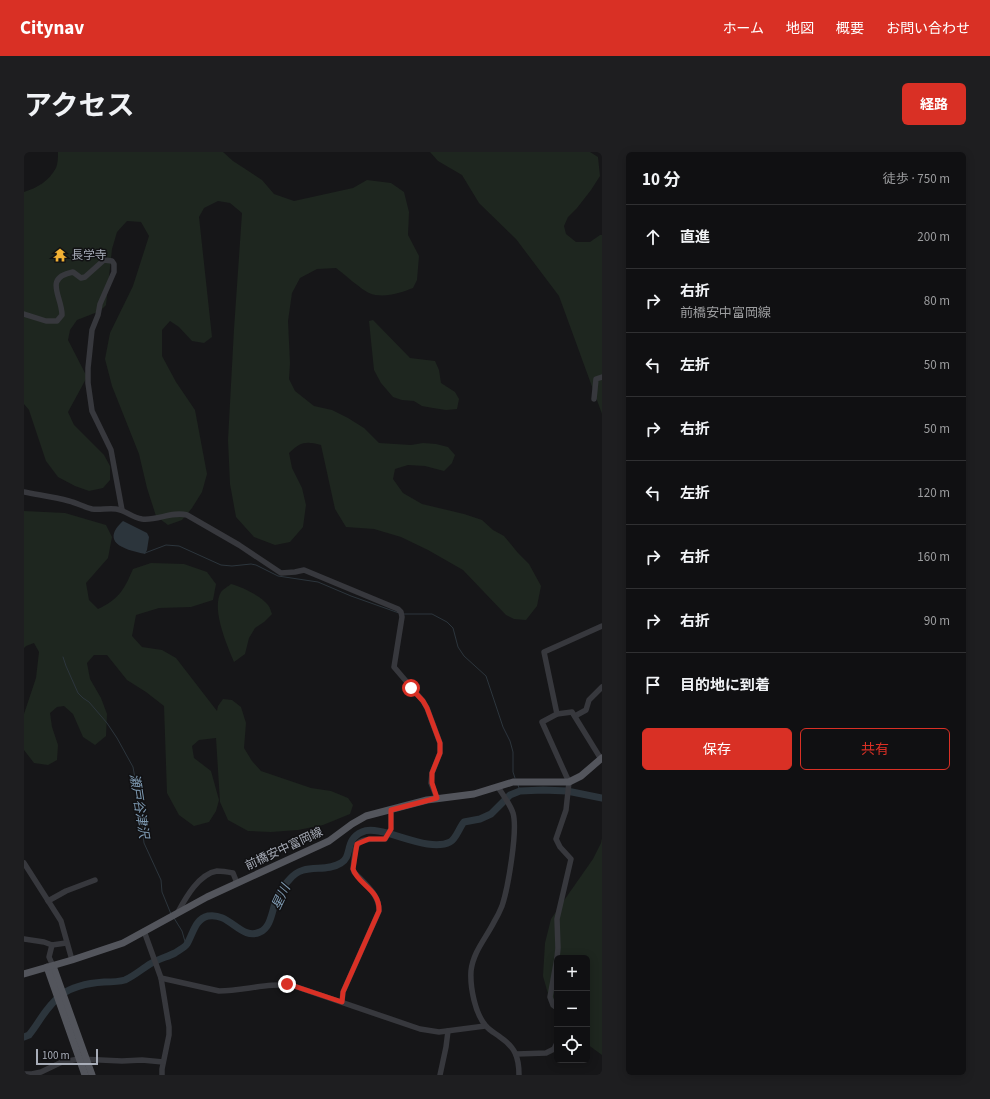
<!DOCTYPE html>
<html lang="ja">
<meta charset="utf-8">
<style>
:root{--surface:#101012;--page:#1e1e20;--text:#f1f3f6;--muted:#9c9d9f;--line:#303032;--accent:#d93025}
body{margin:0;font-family:"Source Sans 3","Noto Sans JP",sans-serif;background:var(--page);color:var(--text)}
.controls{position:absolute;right:12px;bottom:12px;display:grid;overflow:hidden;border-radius:6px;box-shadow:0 2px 10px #0003}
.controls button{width:36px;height:36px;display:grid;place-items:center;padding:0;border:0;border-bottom:1px solid var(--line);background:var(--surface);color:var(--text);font:20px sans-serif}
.scale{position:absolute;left:12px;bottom:10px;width:62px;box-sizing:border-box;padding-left:4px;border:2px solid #a8adb8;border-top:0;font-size:11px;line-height:14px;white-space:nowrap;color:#a8adb8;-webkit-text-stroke:3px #111113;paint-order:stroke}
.stop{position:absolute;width:12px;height:12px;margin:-9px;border:3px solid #d93025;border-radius:50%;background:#fff}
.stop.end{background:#d93025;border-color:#fff;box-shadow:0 1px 4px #0008}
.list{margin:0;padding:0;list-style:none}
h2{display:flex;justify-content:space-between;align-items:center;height:52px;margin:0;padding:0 16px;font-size:17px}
h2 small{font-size:13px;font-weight:400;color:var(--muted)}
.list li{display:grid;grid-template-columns:26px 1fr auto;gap:12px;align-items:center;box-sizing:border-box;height:64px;padding:0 16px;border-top:1px solid var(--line)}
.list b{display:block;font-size:15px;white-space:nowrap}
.list p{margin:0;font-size:13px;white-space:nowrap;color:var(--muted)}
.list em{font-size:13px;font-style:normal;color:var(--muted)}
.actions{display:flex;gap:8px;padding:12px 16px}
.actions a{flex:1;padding:9px 0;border:1px solid var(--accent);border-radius:6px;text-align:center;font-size:14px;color:var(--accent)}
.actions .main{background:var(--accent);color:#fff}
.icon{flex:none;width:22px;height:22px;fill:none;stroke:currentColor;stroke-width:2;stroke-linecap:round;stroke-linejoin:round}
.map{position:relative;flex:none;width:578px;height:923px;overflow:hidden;border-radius:6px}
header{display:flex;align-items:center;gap:24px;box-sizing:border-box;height:56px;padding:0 20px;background:var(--accent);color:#fff}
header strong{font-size:19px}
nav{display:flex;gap:22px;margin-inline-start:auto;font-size:14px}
.intro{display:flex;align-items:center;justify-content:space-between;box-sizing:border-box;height:96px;padding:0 24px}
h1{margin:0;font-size:28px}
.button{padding:10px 18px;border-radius:6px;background:var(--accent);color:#fff;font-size:14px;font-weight:700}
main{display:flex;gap:24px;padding:0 24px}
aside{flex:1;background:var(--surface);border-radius:6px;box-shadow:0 2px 10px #0003}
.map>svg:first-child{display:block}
.green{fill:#1e261f}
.water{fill:#2c353c}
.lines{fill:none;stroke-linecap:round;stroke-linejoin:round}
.stream{stroke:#2c353c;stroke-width:1}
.river{stroke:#2c353c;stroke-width:7}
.minor{stroke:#37383d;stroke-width:5.5}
.major{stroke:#53555c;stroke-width:7}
.route{stroke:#d93025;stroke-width:5}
.labels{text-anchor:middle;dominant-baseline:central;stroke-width:3;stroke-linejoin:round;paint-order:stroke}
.poi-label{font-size:12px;fill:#a8adb8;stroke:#111113;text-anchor:start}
.street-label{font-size:12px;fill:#a8adb8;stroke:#111113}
.water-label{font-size:13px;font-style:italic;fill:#7f9bb3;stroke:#111113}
</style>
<header>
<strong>Citynav</strong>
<nav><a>ホーム</a><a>地図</a><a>概要</a><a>お問い合わせ</a></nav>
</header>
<div class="intro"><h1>アクセス</h1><a class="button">経路</a></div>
<main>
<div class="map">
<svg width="578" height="923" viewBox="0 0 578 923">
<rect width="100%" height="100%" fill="#161618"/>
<g class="green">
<path d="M34 0H199L209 9 238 28 250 42 270 49 329 36 343 28 367 31 380 40 385 60 384 83 395 104 393 128 389 136C376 141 359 147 345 141 338 138 320 122 312 116L293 117 276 126 268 141 264 169 266 211 265 227 271 239 290 254 308 258 324 266 340 276 355 291 387 293 399 291 412 292 424 295 431 303 428 311 420 319 401 314 384 313 371 317 369 327 379 341 398 352 440 362 458 368 469 378 480 384 494 401 505 412 517 434 513 454 502 468 490 467 482 463 439 418 404 398 377 385 350 377 322 375 311 357 297 293C281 289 277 290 265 301L268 316 278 336 282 353 279 375 266 390 251 393 230 385 212 365 206 332 204 288 210 177 218 61 206 51 194 49 180 56 175 65 188 185 180 191 168 189 155 175 146 169 138 178V204L152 230 171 258 183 322 178 340 168 356 158 368 144 373 132 364 123 336 115 302 88 234 81 207 86 181 109 134 125 84 117 70 103 69 93 80 88 97 82 153 76 159 53 168 46 178 44 188 63 225 44 260 50 273 80 303 86 314V328L79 336 65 339 51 334 34 325 22 309 5 258 0 252V40C13 36 25 29 32 16 34 11 34 5 34 0Z"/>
<path d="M406 0H566L574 5 576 24 567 38 553 56 544 65 540 74 542 82 552 90H566L576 83H578V262L535 144 492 87 455 51 438 23 414 9Z"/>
<path d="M349 168 386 206 411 209 415 218 417 231 431 240 435 247 433 257 422 258 409 256 398 254 390 249 378 248 369 245 357 231 350 218 345 169Z"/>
<path d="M0 359 41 361 82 373 88 385 84 406 62 431 65 448 74 457C95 447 100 438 109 417L127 411 160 412 183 420 192 432 189 448 167 455 135 456 112 463 108 484 118 495 138 498 152 506 193 559 194 554 199 547 208 548 217 555 222 571 220 596 228 609 237 619 287 636 307 639 324 646 329 653 326 662 299 673 274 678 247 680 224 679 204 668 196 650 192 586 175 588 168 594 170 606 187 619 195 648 192 659 185 670 170 674 155 663 143 641 140 554 122 540 103 528 83 503H70L63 511 66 527 77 546 83 562 82 584 71 593 59 585 49 562 40 554 33 555 26 561 28 575 34 593 33 608 24 613 10 611 0 598V562L12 526 15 500 10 491 2 494 0 496Z"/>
<path d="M207 432C218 435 237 444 244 453 246 455 247 460 248 462L240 470 231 476 225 486 221 502 210 510C203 493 187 457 197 440 199 437 205 434 207 432Z"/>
<path d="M578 686V903L563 892V806H533V863L526 849 519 824 521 791 527 767 569 707 577 691Z"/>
</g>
<path class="water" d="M99 369 123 381 125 385 123 398 121 402C102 398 75 391 99 369Z"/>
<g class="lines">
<g class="stream">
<path d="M121 401 142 393 155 394 197 413 208 414 227 412 232 413 254 424 294 430 327 444 375 461"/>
<path d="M380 462H408L423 470 429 476 434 495 440 504 462 524 479 575 486 589 489 600V620L491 626"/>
<path d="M39 505 42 514 54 541 59 546 65 550 83 571 93 586 109 615 116 655 120 691 137 728 138 740 147 762"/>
<path d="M494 633 496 639"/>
<path d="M150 766 158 779 162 793"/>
</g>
<path class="river" d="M0 885 5 883C17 868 21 856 37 843 49 834 65 831 80 830 86 830 94 830 101 828 110 824 118 817 126 812 134 807 143 805 151 801 155 798 160 796 163 792 169 782 171 767 184 764 206 760 217 789 236 780 248 775 248 756 253 746 256 740 260 733 265 728 280 709 300 722 317 711 329 704 320 688 338 680 356 671 403 702 426 690 432 687 435 676 440 670L456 667 467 662 486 643 496 639 519 638 543 639 578 646"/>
<g class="minor">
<path d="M0 162 22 169H33L38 163C38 144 19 126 49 120L57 126 61 125 80 108 88 109 90 112V120L76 152 74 163 68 178 64 216V231L68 259 87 298 98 358"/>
<path d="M570 247 572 227 578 225"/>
<path d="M0 340C15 343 30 345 45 349 53 351 60 355 68 357 76 358 84 356 92 357 101 358 107 365 118 367 133 369 148 359 163 363L215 393 257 421 271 420 280 418 374 457 377 460 378 465 370 515 399 549 403 556 416 591V601L408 621 407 631 413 646"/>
<path d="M533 562 520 500 578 474"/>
<path d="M551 564 562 558 565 548 578 535"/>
<path d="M474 635C479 643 486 652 489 661 494 678 484 736 478 754 476 759 473 765 470 770 462 786 449 800 447 819 446 835 451 862 462 874 466 879 471 881 476 885 491 895 495 905 495 923"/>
<path d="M0 711 37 769 48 808"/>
<path d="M24 749 42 739 71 728"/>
<path d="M154 760C162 745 175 722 193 719 198 719 204 720 209 721L213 731"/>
<path d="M120 779 137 826 145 875V883L138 917V923"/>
<path d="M0 787 20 790 28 793 42 791"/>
<path d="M28 793 25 805 29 814"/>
<path d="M533 806 534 796 533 767 547 707 536 695 532 687 542 658 545 630 518 570 533 562 548 560 577 607"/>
<path d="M533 806 526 845 529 853 533 856"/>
<path d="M137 826 195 839C220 839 245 830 270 834L396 877 415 880 461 874"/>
<path d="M318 850 319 840 355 759C356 743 340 731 330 720L329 717C332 687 331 687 361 687L367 677V658"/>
<path d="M493 902 522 901 530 897 533 891"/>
<path d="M0 922H8L17 920 38 910 55 907 98 909 118 908 139 910"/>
<path d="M416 923 422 895 424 879"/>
</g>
<g class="major">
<path d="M29 814 68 923"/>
<path d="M23 815 61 923"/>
<path d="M0 822 48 808 99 791 183 745 305 689 328 672 342 664 403 648 450 642 489 630H545L557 624 578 606"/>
</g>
</g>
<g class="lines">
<path class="route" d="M263 832 270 834 318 850 319 840 355 759C356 737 334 733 329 717L333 692 345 687H361L367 677V658L413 646 408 631V621L416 601V591L403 556 399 549 387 536"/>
</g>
<defs>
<g id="temple-bare" transform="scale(1.08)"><path d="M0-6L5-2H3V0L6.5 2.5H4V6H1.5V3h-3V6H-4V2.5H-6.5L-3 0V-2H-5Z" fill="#f2b134" stroke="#111113" stroke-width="2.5" paint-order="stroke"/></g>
</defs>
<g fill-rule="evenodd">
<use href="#temple-bare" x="36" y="103"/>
</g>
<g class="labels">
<g class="poi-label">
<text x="47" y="103">長学寺</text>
</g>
<g class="street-label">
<text transform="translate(260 697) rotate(-25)">前橋安中富岡線</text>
</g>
<g class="water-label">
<text transform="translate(115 654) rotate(81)">瀬戸谷津沢</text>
<text transform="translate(257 745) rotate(-64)">星川</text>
</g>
</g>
</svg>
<div class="controls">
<button>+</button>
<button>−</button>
<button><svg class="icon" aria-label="locate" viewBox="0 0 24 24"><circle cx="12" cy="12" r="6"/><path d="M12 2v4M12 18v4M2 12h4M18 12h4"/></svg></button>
</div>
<div class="scale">100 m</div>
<div class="stop" style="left:387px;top:536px"></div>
<div class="stop end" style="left:263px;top:832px"></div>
</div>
<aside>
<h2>10 分<small>徒歩 · 750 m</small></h2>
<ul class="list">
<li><svg class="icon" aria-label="ahead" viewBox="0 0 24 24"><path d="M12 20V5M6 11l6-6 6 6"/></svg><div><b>直進</b></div><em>200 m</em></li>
<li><svg class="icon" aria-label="right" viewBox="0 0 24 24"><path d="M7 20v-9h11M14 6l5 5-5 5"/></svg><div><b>右折</b><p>前橋安中富岡線</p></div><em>80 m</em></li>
<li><svg class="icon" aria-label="left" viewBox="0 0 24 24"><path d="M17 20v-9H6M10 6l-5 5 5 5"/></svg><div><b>左折</b></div><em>50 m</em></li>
<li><svg class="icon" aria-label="right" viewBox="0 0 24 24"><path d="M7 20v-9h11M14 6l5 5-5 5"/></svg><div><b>右折</b></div><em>50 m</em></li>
<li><svg class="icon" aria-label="left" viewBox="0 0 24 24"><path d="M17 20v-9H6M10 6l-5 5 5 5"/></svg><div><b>左折</b></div><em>120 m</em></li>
<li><svg class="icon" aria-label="right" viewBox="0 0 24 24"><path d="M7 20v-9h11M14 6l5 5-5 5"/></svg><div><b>右折</b></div><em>160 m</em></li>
<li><svg class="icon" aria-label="right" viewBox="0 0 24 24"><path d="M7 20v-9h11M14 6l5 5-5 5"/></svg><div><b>右折</b></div><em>90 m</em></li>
<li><svg class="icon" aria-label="arrive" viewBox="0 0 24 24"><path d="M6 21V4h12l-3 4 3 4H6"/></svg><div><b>目的地に到着</b></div></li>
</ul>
<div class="actions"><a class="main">保存</a><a>共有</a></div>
</aside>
</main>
